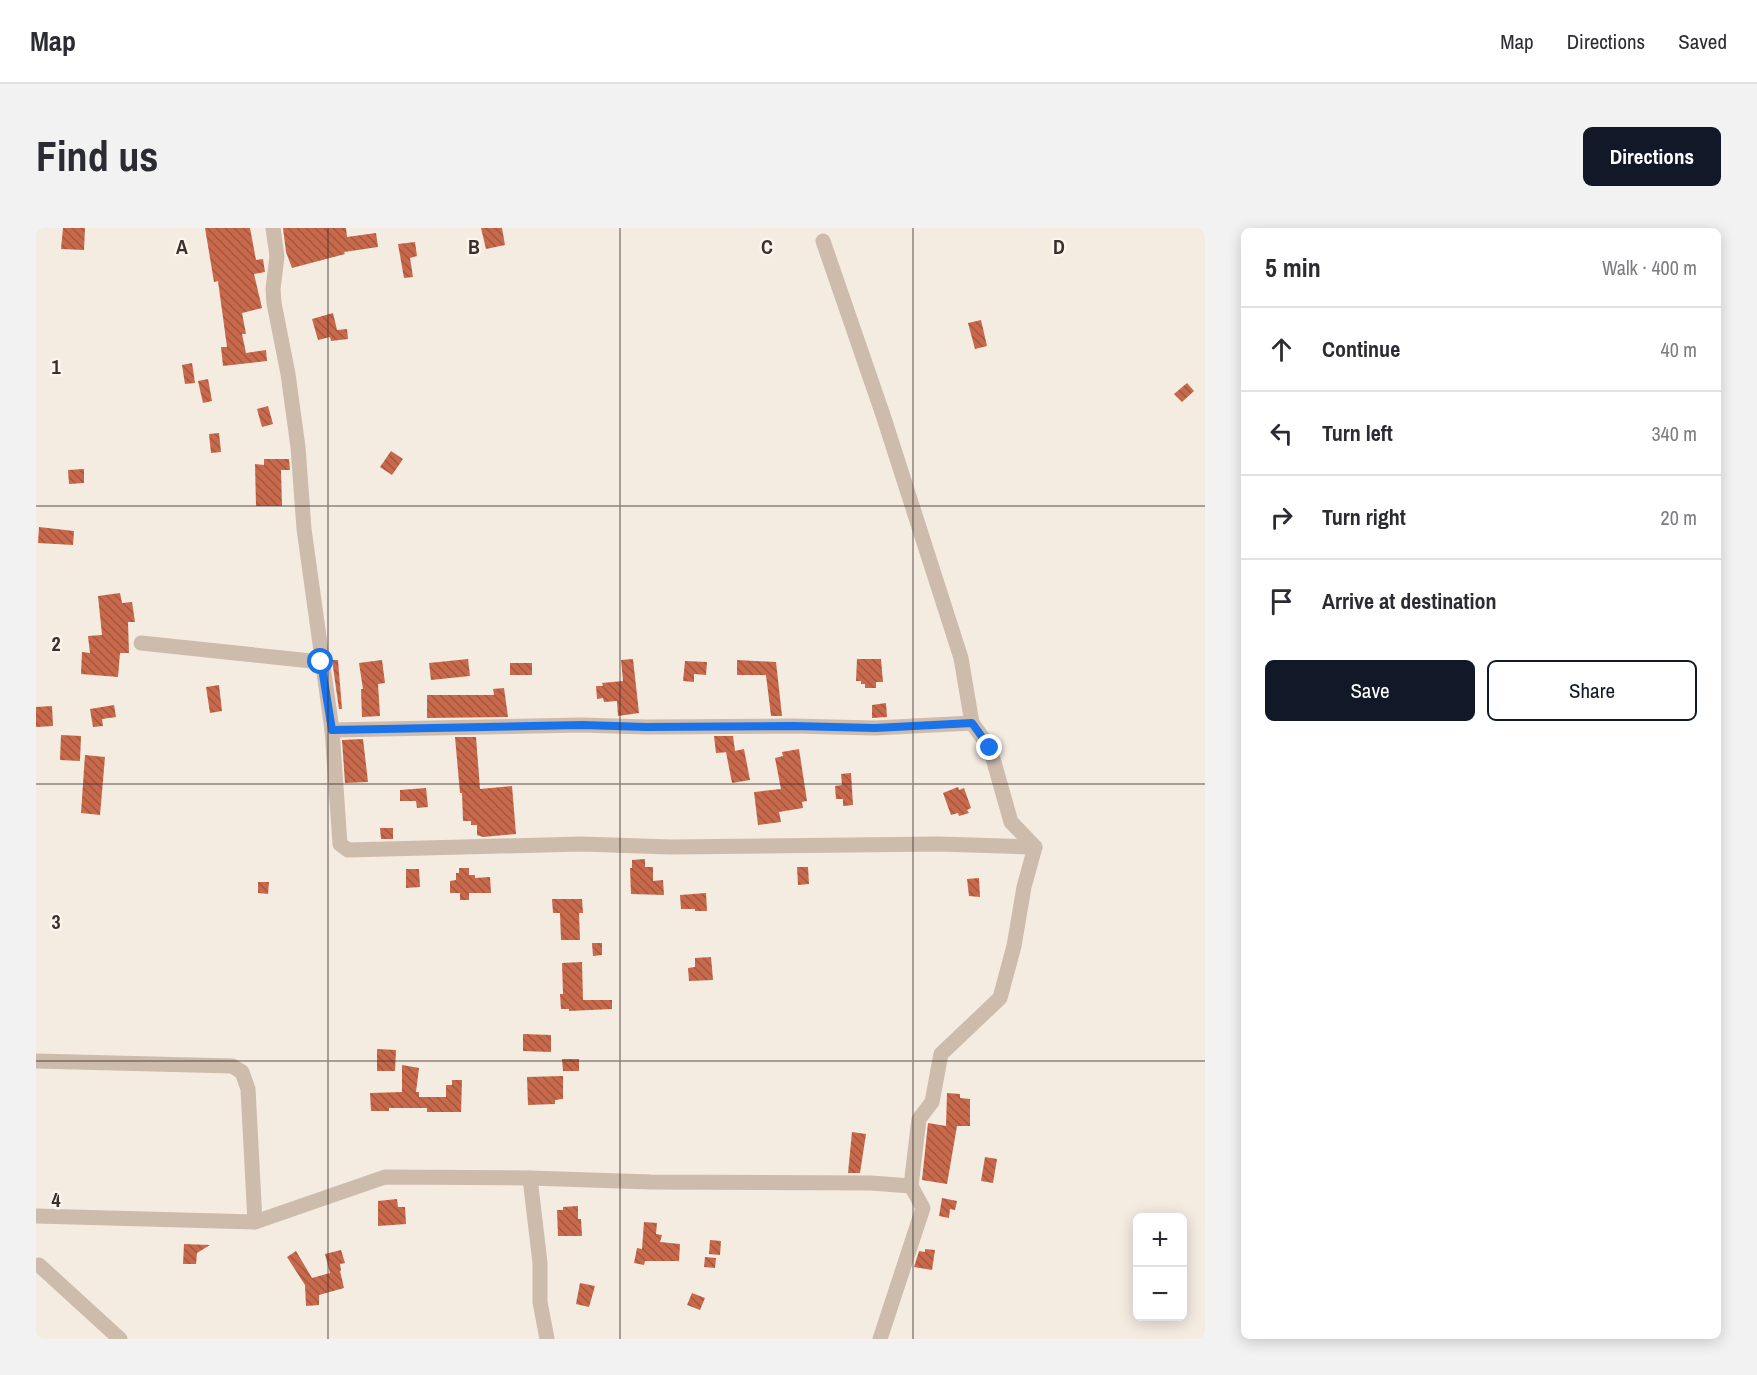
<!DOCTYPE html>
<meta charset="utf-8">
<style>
:root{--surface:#fff;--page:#f2f2f3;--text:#2b2b33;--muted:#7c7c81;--line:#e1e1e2;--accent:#111827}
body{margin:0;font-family:"Archivo Narrow",sans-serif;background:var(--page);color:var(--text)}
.controls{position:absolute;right:18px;bottom:18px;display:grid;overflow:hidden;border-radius:9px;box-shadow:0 3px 15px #0003}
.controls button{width:54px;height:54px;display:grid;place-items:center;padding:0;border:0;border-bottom:2px solid var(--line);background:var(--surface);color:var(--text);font:30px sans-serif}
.stop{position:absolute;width:18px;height:18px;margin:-14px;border:4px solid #1a73e8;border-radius:50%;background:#fff}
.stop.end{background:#1a73e8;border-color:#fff;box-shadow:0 2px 6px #0008}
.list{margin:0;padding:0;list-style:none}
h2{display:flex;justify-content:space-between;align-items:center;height:78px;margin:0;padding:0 24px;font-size:26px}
h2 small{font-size:20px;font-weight:400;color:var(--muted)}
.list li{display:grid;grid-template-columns:39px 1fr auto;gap:18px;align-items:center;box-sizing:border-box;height:84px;padding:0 24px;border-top:2px solid var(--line)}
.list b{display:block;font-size:22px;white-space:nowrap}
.list em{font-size:20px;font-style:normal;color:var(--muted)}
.actions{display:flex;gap:12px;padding:18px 24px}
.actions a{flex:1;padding:14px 0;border:2px solid var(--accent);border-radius:9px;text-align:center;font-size:21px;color:var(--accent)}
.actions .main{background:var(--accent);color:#fff}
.icon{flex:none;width:33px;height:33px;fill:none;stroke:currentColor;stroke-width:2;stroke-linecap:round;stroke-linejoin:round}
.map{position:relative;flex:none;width:1169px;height:1111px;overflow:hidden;border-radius:9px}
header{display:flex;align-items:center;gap:36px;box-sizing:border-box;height:84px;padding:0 30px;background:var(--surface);border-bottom:2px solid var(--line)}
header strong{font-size:28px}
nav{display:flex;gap:33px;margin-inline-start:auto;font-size:21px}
.intro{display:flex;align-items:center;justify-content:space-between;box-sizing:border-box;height:144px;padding:0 36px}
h1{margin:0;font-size:42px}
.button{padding:15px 27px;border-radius:9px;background:var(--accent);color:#fff;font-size:21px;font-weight:700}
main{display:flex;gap:36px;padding:0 36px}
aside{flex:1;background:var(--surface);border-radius:9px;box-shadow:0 3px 15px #0003}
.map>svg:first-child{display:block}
.building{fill:url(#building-back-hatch)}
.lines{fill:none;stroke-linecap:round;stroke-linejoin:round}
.minor{stroke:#cdbbac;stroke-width:15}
.route{stroke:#1a73e8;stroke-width:8}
.grid{fill:none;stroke:#3b302b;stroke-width:1.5;stroke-opacity:0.55}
.grid-label{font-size:20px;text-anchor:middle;font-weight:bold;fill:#3b302b;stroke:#fbf5ee;stroke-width:5;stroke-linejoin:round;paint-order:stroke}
</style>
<header>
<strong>Map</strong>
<nav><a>Map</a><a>Directions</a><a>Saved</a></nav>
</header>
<div class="intro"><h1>Find us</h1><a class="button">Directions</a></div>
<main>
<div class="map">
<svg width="1169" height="1111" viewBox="0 0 1169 1111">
<defs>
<pattern id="building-back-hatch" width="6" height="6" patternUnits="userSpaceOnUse" patternTransform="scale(1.5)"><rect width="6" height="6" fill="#c8694b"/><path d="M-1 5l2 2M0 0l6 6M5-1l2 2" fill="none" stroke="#a4573f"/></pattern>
</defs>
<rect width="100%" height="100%" fill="#f4ebe1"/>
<g class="building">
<path d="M27 0H49L48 22 25 21Z"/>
<path d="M169 0H214L220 32 227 31 229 44 218 46 226 80 206 85 210 106H206L210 125 230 122 231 133 187 138 185 119H191L182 53 178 54Z"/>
<path d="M247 0H310L311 9 340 5 342 19 308 24 309 26 256 40 250 24Z"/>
<path d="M445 0H466L469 17 450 21Z"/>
<path d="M379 14 381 28 374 30 377 49 368 50 362 16Z"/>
<path d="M297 85 301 102 311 101 312 111 295 113 294 109 282 112 276 91Z"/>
<path d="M945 92 951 118 939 121 932 95Z"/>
<path d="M156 135 159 155 149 156 146 137Z"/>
<path d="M172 151 176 173 167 175 162 153Z"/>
<path d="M1151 155 1158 163 1146 174 1138 166Z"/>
<path d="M232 178 237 196 226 199 221 181Z"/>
<path d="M183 205 185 224 175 225 173 206Z"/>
<path d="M355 223 367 231 356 247 344 239Z"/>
<path d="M228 231H253L254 242H245L246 278H220L219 236 228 237Z"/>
<path d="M48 241V255L33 256 32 242Z"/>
<path d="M3 299 38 303 37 317 2 315Z"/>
<path d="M84 365 86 375 96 374 99 394H92L93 425H84L82 449 45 446 46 424 54 425 52 408 66 407 62 368Z"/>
<path d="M432 431 434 448 395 452 393 435Z"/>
<path d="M597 431 603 485 582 488 581 473 568 474 567 470 561 471 560 458H567L566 455 587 453 585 432Z"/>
<path d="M821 431H845L847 454H840V460H829V456H825V453H820Z"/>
<path d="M296 432H302L306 481H303Z"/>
<path d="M346 432 349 455 342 456 344 488 326 489 325 461H327L323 435Z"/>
<path d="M701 432 740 434 746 488H735L730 447H701Z"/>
<path d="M649 433 671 434 670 447 658 446V454L647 453Z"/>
<rect x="474" y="435" width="22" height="12"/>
<path d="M183 457 186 483 174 485 170 459Z"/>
<path d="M468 460 472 489 391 490V467H458L457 461Z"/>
<path d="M850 475 851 489 836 490V477Z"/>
<path d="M78 477 80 489 66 491 67 498 57 499 54 481Z"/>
<path d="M16 478 17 498 0 499V479Z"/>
<path d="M25 507 45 508 44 533 24 532Z"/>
<path d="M678 508H697L699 523 708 521 714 552 696 555 690 524H693L680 525Z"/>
<path d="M419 509H440L444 561 476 558 480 606 447 609 441 607V597H435V593H427L426 565H424Z"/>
<path d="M327 511 332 554 309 555 306 512Z"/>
<path d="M763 521 771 573 766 574 767 580 743 584 745 594 722 597 718 564 745 561 739 530 747 528 746 524Z"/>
<path d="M49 527 69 529 64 587 45 585Z"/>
<path d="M815 545 817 577 807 578V571H800L799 558 806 557 805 546Z"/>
<path d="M922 559 923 562 928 560 935 580 931 582 933 585 923 588 922 585 915 587 907 565Z"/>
<path d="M390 560 392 579 381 580 380 573H364V562Z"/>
<path d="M344 600H357V611H345Z"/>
<path d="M609 631V639H617V653L627 652 628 667 595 666 594 640H596V632Z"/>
<path d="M761 639H772L773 656 762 657Z"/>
<path d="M423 640H433V647H439V650L454 649 455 665H433V672H424V665H414V653L420 652V645H423Z"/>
<path d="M370 641H383L384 659 370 660Z"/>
<path d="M943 650 944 669 933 668 931 651Z"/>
<path d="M222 654H233L232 666 222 665Z"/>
<path d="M670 665 671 683H659V681H645L644 667Z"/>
<path d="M516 671H546L547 685H543L544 712H525L524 685H517Z"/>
<path d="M556 715H566V727L557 728Z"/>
<path d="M675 729 677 752 653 753 652 740 659 739V730Z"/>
<path d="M546 734 547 772H576V781L533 783V781H525L524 766H527L526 735Z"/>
<path d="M487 806 515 807V824L487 823Z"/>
<path d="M341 821 360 822 359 843H341Z"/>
<path d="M526 831H543V843H527Z"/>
<path d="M366 837 383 840 380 864H383V869H410V857H416V852H426L425 884H391V880H353V883H335L334 865 366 864Z"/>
<path d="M527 848V871L519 872V876L492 877 491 849Z"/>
<path d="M911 865 924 866V870L934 871V898H921L911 956 886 952 892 895 910 898Z"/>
<path d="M816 904 830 906 824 945H812Z"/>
<path d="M949 929 961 931 957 955 945 953Z"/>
<path d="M906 970 921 973 919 982 914 981 913 990 903 988Z"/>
<path d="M361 971 362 979H369L370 996 342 998V973Z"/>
<path d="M542 978V991H545L546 1008H522L521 982H527V979Z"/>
<path d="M608 994 621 995 620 1006 626 1007 624 1014 644 1016 643 1033H609L608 1037 598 1035 601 1020 606 1021Z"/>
<path d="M674 1012 685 1013 684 1027 673 1026Z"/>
<path d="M148 1016 174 1017 161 1025 160 1036H147Z"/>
<path d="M889 1021 899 1022 896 1042 878 1039 883 1023 889 1024Z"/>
<path d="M305 1022 309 1035 304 1036 305 1042 304 1043 308 1060 283 1067V1077L270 1078 269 1057 251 1029 260 1023 276 1050 294 1045 289 1026Z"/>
<path d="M669 1029 680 1030 679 1040 668 1039Z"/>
<path d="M544 1055 559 1058 553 1079 540 1076Z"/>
<path d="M656 1065 669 1070 664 1082 651 1077Z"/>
</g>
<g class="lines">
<g class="minor">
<path d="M237 0 241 28 237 61 238 75 252 146 262 219 268 301 296 502 304 616 312 622 545 616 635 619 903 616 999 619"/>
<path d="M787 13 847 187 925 430 936 495 954 520 975 594 999 619 988 659 978 718 964 770 905 826 896 874 883 891 875 958"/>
<path d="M105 415 285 434"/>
<path d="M296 502 546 497 610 499 757 498 839 500 936 495"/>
<path d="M0 833 196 838 206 844 212 861 219 994"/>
<path d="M494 950 504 1035V1074L511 1111"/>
<path d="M0 988 219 994 349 949 494 950 615 954 835 955 875 958 887 980 844 1111"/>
<path d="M3 1037 84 1111"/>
</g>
</g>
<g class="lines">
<path class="route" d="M285 434 296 502 546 497 610 499 757 498 839 500 936 495 954 520"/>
</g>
<path class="grid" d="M292 0V1111M584 0V1111M877 0V1111M0 278H1169M0 556H1169M0 833H1169"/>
<g class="grid-label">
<text x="146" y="26">A</text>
<text x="438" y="26">B</text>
<text x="731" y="26">C</text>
<text x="1023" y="26">D</text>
<text x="20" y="146">1</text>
<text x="20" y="423">2</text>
<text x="20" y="701">3</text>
<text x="20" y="979">4</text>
</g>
</svg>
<div class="controls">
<button>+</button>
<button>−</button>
</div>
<div class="stop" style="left:285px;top:434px"></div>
<div class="stop end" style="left:954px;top:520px"></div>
</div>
<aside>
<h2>5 min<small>Walk · 400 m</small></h2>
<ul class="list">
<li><svg class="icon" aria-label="ahead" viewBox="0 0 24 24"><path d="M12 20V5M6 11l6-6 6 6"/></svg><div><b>Continue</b></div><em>40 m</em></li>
<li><svg class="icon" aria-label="left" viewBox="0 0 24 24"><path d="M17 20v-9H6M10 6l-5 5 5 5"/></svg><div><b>Turn left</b></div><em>340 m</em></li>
<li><svg class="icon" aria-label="right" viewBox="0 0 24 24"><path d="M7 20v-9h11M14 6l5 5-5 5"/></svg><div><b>Turn right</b></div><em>20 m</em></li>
<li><svg class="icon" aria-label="arrive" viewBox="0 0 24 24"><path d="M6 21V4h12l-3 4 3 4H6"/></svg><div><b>Arrive at destination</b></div></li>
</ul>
<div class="actions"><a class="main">Save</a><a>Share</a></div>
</aside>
</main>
